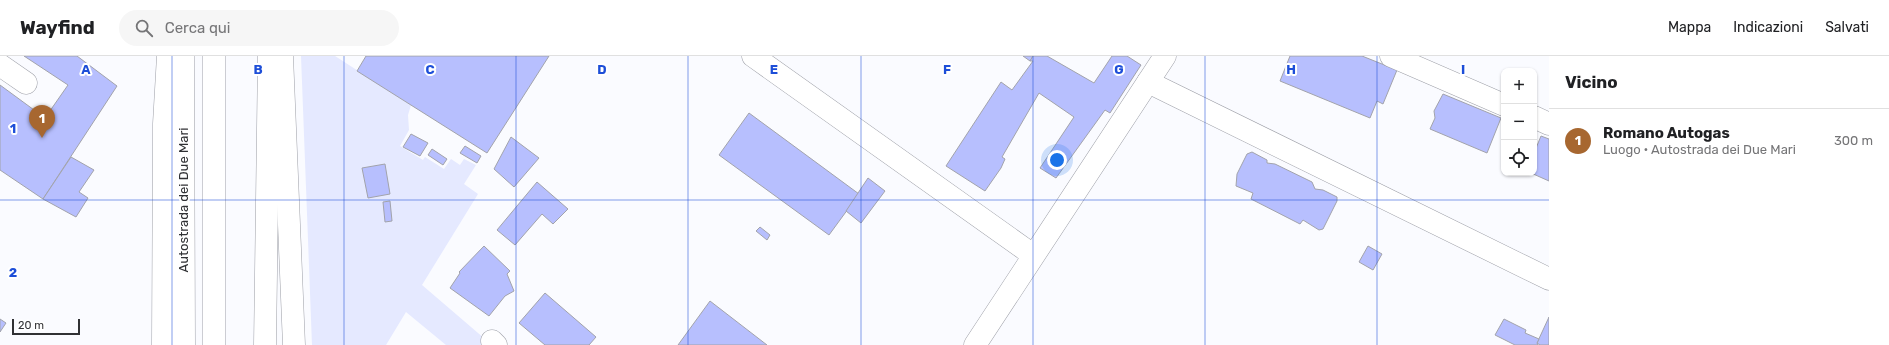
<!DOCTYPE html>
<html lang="it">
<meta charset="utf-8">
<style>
:root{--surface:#fff;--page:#f6f6f6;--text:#202124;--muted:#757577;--line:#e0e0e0;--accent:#a76730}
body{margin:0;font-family:Rubik,sans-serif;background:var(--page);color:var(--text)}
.controls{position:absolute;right:12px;top:12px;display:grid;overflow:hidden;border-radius:8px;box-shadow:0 1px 3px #0004}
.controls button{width:36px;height:36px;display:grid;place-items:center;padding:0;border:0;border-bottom:1px solid var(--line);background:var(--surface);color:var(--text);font:20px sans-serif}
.scale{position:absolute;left:12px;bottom:10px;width:68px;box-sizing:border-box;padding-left:4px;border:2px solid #303134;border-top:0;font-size:11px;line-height:14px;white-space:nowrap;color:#303134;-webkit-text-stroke:3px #fff;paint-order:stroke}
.you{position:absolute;left:1057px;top:104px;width:14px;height:14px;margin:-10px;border:3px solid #fff;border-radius:50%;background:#1a73e8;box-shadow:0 0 0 6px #1a73e833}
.badge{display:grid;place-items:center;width:26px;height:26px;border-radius:50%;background:var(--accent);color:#fff;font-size:13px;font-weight:700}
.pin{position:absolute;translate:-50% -33px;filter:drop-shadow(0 1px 2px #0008)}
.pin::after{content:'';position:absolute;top:21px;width:14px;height:12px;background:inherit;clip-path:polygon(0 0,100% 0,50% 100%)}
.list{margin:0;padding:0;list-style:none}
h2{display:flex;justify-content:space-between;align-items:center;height:52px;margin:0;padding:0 16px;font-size:17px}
h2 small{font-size:13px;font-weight:400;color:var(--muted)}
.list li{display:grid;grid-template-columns:26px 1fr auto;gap:12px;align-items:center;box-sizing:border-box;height:64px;padding:0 16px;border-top:1px solid var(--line)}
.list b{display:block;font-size:15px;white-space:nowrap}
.list p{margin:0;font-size:13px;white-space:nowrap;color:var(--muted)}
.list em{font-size:13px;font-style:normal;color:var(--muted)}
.icon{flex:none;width:22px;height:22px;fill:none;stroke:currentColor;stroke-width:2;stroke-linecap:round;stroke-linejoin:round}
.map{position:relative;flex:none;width:1549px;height:289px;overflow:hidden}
header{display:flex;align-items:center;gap:24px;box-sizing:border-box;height:56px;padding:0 20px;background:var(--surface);border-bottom:1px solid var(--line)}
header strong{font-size:19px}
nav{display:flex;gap:22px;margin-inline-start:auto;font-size:14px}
.search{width:280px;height:36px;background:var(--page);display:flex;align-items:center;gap:10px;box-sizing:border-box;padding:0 14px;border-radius:22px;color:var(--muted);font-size:15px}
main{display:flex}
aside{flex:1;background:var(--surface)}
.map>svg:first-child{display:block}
.green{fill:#e5e9ff}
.building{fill:#b7bffe;stroke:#a2a3ab}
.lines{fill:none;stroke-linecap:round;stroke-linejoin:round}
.minor-casing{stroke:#9d9fa7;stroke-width:23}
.highway-casing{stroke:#9d9fa7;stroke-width:23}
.minor{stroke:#fff;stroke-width:22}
.highway{stroke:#fff;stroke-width:22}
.grid{fill:none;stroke:#1d4ed8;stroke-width:1;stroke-opacity:0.55}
.labels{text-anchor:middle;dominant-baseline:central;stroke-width:4;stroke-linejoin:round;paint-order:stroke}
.street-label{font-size:13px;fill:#303134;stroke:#fff}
.grid-label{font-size:13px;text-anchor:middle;font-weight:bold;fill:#1d4ed8;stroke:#fff;stroke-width:4;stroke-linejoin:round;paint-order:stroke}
</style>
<header>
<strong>Wayfind</strong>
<div class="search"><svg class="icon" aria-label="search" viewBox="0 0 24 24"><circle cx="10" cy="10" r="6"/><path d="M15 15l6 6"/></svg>Cerca qui</div>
<nav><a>Mappa</a><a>Indicazioni</a><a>Salvati</a></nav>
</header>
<main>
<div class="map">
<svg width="1549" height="289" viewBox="0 0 1549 289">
<rect width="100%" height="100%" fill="#fafbff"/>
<path class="green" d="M301 0H335L411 49 408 59 409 74 400 90 423 104 425 101 444 113 451 103 460 109 464 103 476 109 464 128 478 138 422 229 492 289H446L406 256 386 289H312Z"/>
<g class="building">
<path d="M24 0H77L117 30 43 143 0 114V29L45 62 68 29Z"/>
<path d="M366 0H549L487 97 357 15Z"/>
<path d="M1023 0H1033L1030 5Z"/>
<path d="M1033 0H1047L1094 27 1112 0H1127L1141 9 1110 57 1105 54 1056 122 1040 112 1074 61 1039 37 1002 101 1005 103 1001 112 985 135 946 110 1001 26 1012 34 1033 5H1030Z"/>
<path d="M1290 0H1362L1397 14 1383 48 1377 45 1370 62 1280 25Z"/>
<path d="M1443 38 1501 62 1487 97 1430 73 1435 62 1434 55Z"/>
<path d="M749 57 859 138 829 179 719 99Z"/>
<path d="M411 78 428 87 420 100 403 91Z"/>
<path d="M1541 80 1549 83V125L1531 117H1534V97Z"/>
<path d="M511 81 539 102 514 131 494 113Z"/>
<path d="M465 90 481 100 477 107 460 97Z"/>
<path d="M432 93 447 103 443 109 428 99Z"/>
<path d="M1252 96 1267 104V107L1275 108 1312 126 1315 133 1323 134 1337 141V145L1323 173 1319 174 1303 164 1300 168 1251 143 1253 137 1236 130 1237 118 1247 98Z"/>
<path d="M71 101 94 114 79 136 88 142 76 161 43 143Z"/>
<path d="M385 108 390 138 368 142 362 112Z"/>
<path d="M868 122 885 135 861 167 846 155Z"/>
<path d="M537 126 568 153 553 168 542 158 515 189 497 174Z"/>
<path d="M390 145 392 165 385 166 383 146Z"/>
<path d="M760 171 770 179 767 184 756 175Z"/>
<path d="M484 190 510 215 507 218 514 235 505 240 489 260 450 232 460 217 459 216Z"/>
<path d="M1368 190 1382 198 1373 214 1359 206Z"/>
<path d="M545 237 596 281 589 289H545L519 267Z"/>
<path d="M710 245 767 289H678Z"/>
<path d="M1549 261V289H1540L1537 287Z"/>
<path d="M0 263 6 267 0 276Z"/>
<path d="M1504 263 1526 274 1525 277 1539 283 1537 287 1538 289H1515L1495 279Z"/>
</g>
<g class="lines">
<g class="minor-casing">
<g id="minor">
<path d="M753 0 1033 199"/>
<path d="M1391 0 1504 49"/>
<path d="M0 9 26 27"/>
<path d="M1148 26 1549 223"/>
<path d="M1534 61 1549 68"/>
<path d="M492 285 496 289"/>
<path d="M975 289 1165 0"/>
</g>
</g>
<g class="highway-casing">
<g id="highway">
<path d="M183 0 184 289"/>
<path d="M282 0 294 289"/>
<path d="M163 289 164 68 168 0"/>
<path d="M214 289V0"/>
<path d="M265 289 269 0"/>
</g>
</g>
<use href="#minor" class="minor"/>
<use href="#highway" class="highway"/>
</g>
<path class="grid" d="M172 0V289M344 0V289M516 0V289M688 0V289M861 0V289M1033 0V289M1205 0V289M1377 0V289M0 144H1549"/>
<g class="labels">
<g class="street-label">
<text transform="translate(183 144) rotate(-90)">Autostrada dei Due Mari</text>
</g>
</g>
<g class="grid-label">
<text x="86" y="18">A</text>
<text x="258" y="18">B</text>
<text x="430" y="18">C</text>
<text x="602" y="18">D</text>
<text x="774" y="18">E</text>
<text x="947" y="18">F</text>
<text x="1119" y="18">G</text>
<text x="1291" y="18">H</text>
<text x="1463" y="18">I</text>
<text x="13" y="77">1</text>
<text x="13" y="221">2</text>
</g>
</svg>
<div class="controls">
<button>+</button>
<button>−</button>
<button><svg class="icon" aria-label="locate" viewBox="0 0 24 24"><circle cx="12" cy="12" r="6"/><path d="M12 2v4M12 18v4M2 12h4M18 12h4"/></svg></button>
</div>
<div class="scale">20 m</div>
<div class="you"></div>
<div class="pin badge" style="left:42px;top:82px">1</div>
</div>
<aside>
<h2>Vicino<small></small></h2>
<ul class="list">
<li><span class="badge">1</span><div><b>Romano Autogas</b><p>Luogo · Autostrada dei Due Mari</p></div><em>300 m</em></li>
</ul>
</aside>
</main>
